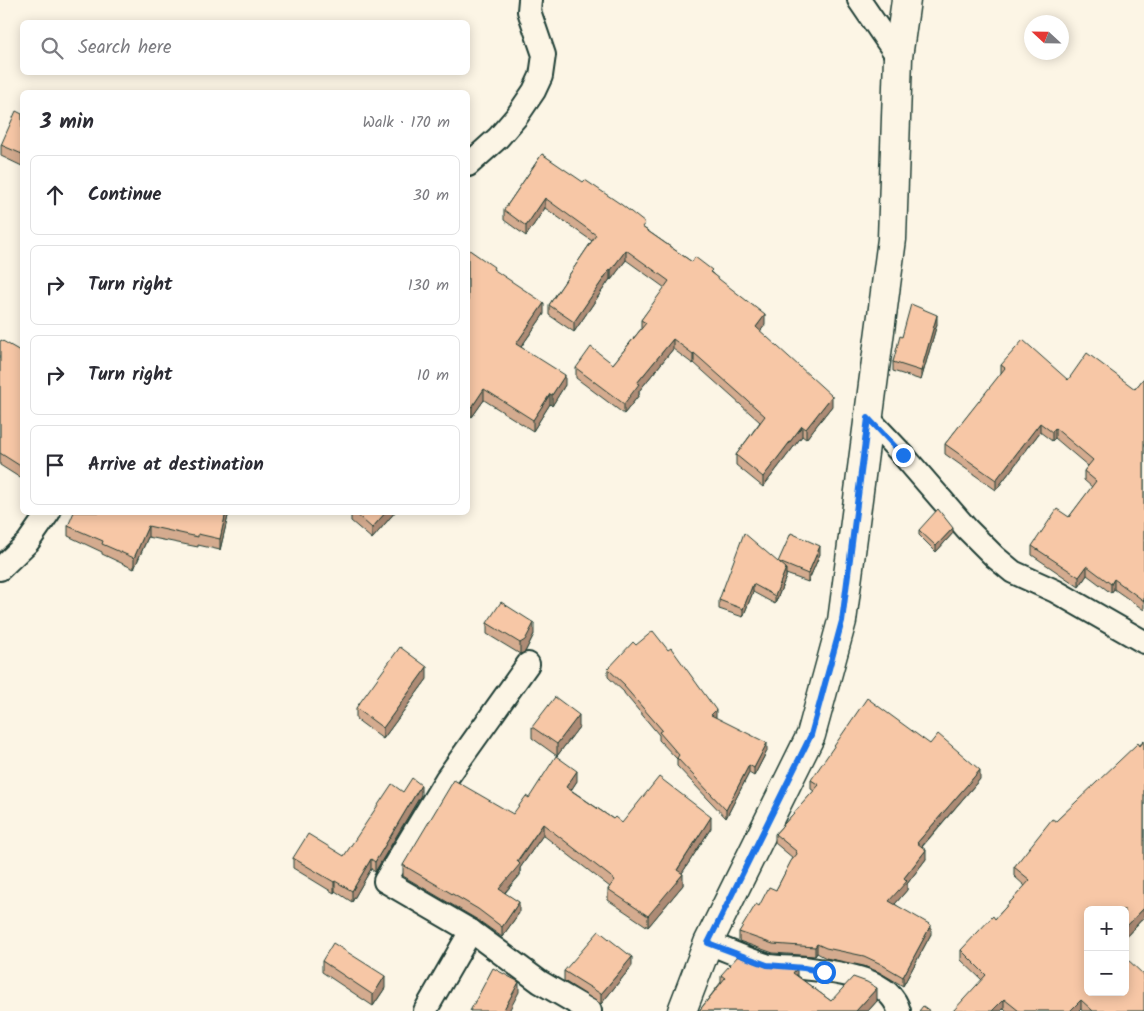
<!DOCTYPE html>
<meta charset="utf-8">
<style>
:root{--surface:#fff;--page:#f7f7f7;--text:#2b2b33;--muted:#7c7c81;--line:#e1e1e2}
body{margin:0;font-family:Kalam,sans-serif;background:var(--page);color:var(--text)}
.controls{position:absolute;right:15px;bottom:15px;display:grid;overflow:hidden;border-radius:8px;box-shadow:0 2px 12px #0003}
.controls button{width:45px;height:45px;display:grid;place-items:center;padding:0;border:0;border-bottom:1px solid var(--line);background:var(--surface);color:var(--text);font:25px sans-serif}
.compass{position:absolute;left:1024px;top:15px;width:45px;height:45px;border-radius:50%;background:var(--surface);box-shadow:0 2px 12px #0003;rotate:292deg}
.stop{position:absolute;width:15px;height:15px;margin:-11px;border:4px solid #1a73e8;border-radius:50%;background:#fff}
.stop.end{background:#1a73e8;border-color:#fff;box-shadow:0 1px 5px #0008}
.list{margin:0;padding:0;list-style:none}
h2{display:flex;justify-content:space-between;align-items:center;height:65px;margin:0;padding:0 20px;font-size:21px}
h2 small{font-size:16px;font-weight:400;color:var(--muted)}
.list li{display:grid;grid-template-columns:32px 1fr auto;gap:15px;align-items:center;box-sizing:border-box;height:80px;margin:0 10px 10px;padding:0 10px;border:1px solid var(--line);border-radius:8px}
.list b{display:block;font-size:19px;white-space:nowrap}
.list em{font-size:16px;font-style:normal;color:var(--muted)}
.icon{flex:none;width:28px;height:28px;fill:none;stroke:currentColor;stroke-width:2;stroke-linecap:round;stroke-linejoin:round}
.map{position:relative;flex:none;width:1144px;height:1011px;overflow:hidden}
.search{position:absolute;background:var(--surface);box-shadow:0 2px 12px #0003;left:20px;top:20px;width:450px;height:55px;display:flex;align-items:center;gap:12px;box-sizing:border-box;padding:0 18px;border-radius:8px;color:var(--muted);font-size:19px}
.panel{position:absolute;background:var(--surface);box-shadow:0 2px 12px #0003;left:20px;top:90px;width:450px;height:425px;border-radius:8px}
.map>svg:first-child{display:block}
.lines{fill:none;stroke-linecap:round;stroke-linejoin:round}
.minor-casing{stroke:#1f3d34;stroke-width:26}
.primary-casing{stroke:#1f3d34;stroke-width:31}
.minor{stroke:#fcf5e5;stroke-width:22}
.primary{stroke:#fcf5e5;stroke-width:28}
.wall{fill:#d4ab8f;stroke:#1f3d34}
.shaded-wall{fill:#ad8b74;stroke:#1f3d34}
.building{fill:#f7c7a6;stroke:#1f3d34}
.route{stroke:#1a73e8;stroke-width:6}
</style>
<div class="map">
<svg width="1144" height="1011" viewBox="0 0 1144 1011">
<rect width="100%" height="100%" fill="#fcf5e5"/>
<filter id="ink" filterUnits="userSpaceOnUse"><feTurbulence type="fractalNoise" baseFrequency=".02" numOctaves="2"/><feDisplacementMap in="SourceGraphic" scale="10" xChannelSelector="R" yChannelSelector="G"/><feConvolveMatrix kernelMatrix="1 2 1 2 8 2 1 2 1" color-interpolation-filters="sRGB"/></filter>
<g filter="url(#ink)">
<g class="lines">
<g class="minor-casing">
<g id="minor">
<path d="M859 0 898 57"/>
<path d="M468 165 498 138 517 116 534 91 541 76 544 55 529 11 530 0"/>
<path d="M868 418 903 455 967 529 995 557 1013 572 1055 591 1144 642"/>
<path d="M0 569 28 542 49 512"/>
<path d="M528 664 447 778 385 881 471 931 540 982 590 1011"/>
<path d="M708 943C727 950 746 959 766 965 777 968 791 967 804 968 833 972 890 976 899 1011"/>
<path d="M425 1011 471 931"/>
</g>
</g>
<g class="primary-casing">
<path id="primary" d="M682 1011 708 943 811 735 842 621 892 239 898 57 906 0"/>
</g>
<use href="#minor" class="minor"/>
<use href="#primary" class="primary"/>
</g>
<g class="wall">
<path d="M22 114V166L1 156V145Z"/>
<path d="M542 154 645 229 692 262 712 273 765 325 760 331 832 406 806 439 802 436 763 487 736 465V455L760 422 694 363 693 364 673 349 639 391V395L624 414 576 378V368L613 364 641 329V320L665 288 626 260 611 280 610 279 574 332 549 315V305L592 241 545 208 526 236 504 220V210Z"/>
<path d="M468 249 494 270 544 314 521 347 565 385 552 406 550 404 533 431 484 400 472 417 468 414Z"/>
<path d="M937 324 921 380 893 371V362L902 337Z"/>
<path d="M0 342 22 352V479L0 465Z"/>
<path d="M1001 365 1068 380 1135 389 1144 378V610L1114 589 1111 593 1087 575 1079 587 1032 555V546L1069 517 1092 487 1084 480V471L1088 466 1055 438 1052 441 1040 432 996 490 945 454V444L1001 374Z"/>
<path d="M229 512 220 550 198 545V547L148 537 134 569 102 554V552L68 536V526Z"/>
<path d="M351 512H395L372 539 351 521Z"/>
<path d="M919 530 953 533 936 552 919 535Z"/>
<path d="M820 554 808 582 786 574V577L775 604 753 592 743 617 719 609V600L778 562Z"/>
<path d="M487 623 534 634 525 652 520 654 487 634Z"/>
<path d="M636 645 716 718 767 751 754 776 749 773 726 818 677 766V759L659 740V735L624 693V692L608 677V669Z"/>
<path d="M427 679 383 739 356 719V708Z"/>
<path d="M532 727H579L557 756 532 738Z"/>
<path d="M1144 741V917L1125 938 1088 910 1144 1011H1082L1081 1009 1079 1011H1007L1004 1008 982 980 961 960V950L995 919 1025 886 1014 876V867L1056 821Z"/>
<path d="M930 744 980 779 922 847 926 859 907 884V890L895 904 931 934 903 986 879 972 864 966 826 958 817 953 815 956 773 953 739 941V932L759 906 776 890 793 858 775 843V834L814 791 811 789V780Z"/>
<path d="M577 781 571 790 613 819 622 823 711 828 682 873 683 885 648 927 608 900V889L610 887 543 835 520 868V875L505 893 519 913 502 937 478 920 403 876V865L513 814 529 798Z"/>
<path d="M403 792 421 795 375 872 371 869 352 902 335 891 334 893 293 868V858L344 856Z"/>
<path d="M322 961 385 988 373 1006 322 972Z"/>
<path d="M632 966 601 1004 564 981V971Z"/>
<path d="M721 975 797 976 831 1001H877L868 1011H699L721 982Z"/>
</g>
<g class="shaded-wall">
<path d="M545 198V208L526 236V226Z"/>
<path d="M626 250V260L611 280V270Z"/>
<path d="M610 269V279L574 332V322Z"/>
<path d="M544 303V314L516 354V344Z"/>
<path d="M765 315V325L756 337V327Z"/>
<path d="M937 315V324L921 380V371Z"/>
<path d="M673 339V349L639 391V395L624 414V404L637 383Z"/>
<path d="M694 353V363L693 364V354Z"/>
<path d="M565 375V385L552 406V395Z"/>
<path d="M484 389V400L472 417V407Z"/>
<path d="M550 394V404L533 431V420Z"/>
<path d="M832 396V406L806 439V429Z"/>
<path d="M1040 423V432L996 490V480Z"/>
<path d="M802 426V436L763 487V477Z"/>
<path d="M1055 428V438L1052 441V432Z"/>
<path d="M226 512H229L220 550V539Z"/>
<path d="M386 512H395L372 539V528Z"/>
<path d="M148 526V537L134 569V558Z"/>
<path d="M953 528V533L936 552V546Z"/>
<path d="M820 546V554L808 582V574Z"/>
<path d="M1087 566V575L1079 587V577Z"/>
<path d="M786 568V577L775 604V596Z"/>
<path d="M1114 579V589L1111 593V584Z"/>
<path d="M753 584V592L743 617V609Z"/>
<path d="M534 623V634L525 652 520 654V643Z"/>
<path d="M427 667V679L383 739V728Z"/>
<path d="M716 710V718L711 715Z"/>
<path d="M579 715V727L557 756V744Z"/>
<path d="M767 743V751L754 776V768Z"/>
<path d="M749 765V773L726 818V810Z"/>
<path d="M980 770V779L917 852V843Z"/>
<path d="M577 771V781L566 798V787Z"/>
<path d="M421 785V795L375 872V862Z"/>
<path d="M711 817V828L677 881 683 874V885L648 927V916Z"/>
<path d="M543 824V835L520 868V875L499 899V889Z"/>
<path d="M926 850V859L907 884V890L889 911V901L904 878Z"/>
<path d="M371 859V869L352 902V891Z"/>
<path d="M335 881V891L334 893V882Z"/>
<path d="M519 902V913L502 937V927Z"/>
<path d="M1144 908V917L1125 938V928Z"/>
<path d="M931 925V934L903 986V977Z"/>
<path d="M817 944V953L815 956V947Z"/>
<path d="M632 957V966L601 1004V994Z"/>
<path d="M797 968V981L793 973Z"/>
<path d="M385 976V988L373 1006V995Z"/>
<path d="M519 982V992L509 1011H503Z"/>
<path d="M877 988V1001L868 1011H856Z"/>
<path d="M1004 999V1008L1001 1011H992Z"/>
<path d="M1081 1000V1009L1079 1011H1070Z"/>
</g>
<g class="building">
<path d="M16 111 22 114V154L1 145Z"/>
<path d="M542 154 583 182 585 180 622 205 645 223 642 227 692 262 695 257 712 270 710 272 765 315 756 327 832 396 806 429 802 426 763 477 736 455 765 416 694 353 693 354 673 339 637 383 639 384 624 404 576 368 591 347 613 364 646 323 641 320 669 281 626 250 611 270 610 269 574 322 549 305 596 235 545 198 526 226 504 210Z"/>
<path d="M468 249 494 267 493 269 544 303 516 344 565 375 552 395 550 394 533 420 484 389 472 407 468 404Z"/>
<path d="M911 304 937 315 921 371 893 362 900 336 902 337Z"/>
<path d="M1 340 22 352V467L0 453V342Z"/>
<path d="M1023 340 1068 380 1087 353 1135 389 1144 378V601L1114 579 1111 584 1087 566 1079 577 1032 546 1057 509 1069 517 1096 481 1084 471 1093 460 1055 428 1052 432 1040 423 996 480 945 444 1005 368 1001 365Z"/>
<path d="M938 509 953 528 936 546 919 530Z"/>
<path d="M74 512H226L220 539 198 534V537L148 526 134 558 102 544 103 541 68 526Z"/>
<path d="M354 512H386L372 528Z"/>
<path d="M744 533 778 562 791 533 820 546 808 574 779 562 786 568 775 596 753 584 743 609 719 600Z"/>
<path d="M501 602 534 623 525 640 520 643 487 623Z"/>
<path d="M653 631 668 650 671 648 716 710 711 715 767 743 754 768 749 765 726 810 677 758 679 755 659 732 662 730 624 686 625 685 608 669 633 642 636 645Z"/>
<path d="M400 647 427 667 383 728 356 708Z"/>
<path d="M555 697 579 715 557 744 532 727Z"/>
<path d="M867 698 930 744 938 734 980 770 917 843 926 850 904 878 907 881 889 901 931 925 903 977 879 963 864 956 826 948 817 944 815 947 773 944 739 932 756 904 759 906 769 887 776 890 791 861 797 854 796 851 775 834 819 785 811 780Z"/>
<path d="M1144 741V908L1125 928V910H1088V992H1125V957L1144 975V1011H1093L1081 1000 1070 1011H1019L1004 999 992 1011H953L986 975 961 950 993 916 995 919 1030 880 1014 867 1052 819 1056 821 1138 743 1140 746Z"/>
<path d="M556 756 577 771 566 787 613 819 615 817 622 823 659 777 711 817 677 870 683 874 648 916 608 889 615 880 543 824 517 861 520 864 499 889 519 902 502 927 478 909 403 865 454 780 513 814 526 796 529 798Z"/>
<path d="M412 778 421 785 375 862 371 859 352 891 335 881 334 882 293 858 308 834 344 856 392 784 403 792Z"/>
<path d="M599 931 632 957 601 994 564 971Z"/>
<path d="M333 943 385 976 373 995 322 961Z"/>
<path d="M738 956 767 966 797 968 793 973 831 1001 853 977 867 982 877 988 856 1011H699L725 978 721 975Z"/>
<path d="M493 968 519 982 503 1011H470Z"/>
<path d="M923 1006 930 1011H919Z"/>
</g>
</g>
<g class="lines" filter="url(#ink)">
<path class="route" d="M824 972 804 968 767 965 708 943 811 735 842 621 868 418 903 455"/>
</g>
</svg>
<div class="controls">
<button>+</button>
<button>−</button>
</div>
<svg class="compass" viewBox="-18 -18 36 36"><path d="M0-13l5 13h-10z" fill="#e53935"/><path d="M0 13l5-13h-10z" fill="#7c7c81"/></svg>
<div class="stop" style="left:824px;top:972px"></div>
<div class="stop end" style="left:903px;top:455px"></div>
<div class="search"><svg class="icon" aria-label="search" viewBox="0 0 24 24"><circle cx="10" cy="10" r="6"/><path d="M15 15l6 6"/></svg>Search here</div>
<section class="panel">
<h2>3 min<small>Walk · 170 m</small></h2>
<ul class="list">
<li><svg class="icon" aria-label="ahead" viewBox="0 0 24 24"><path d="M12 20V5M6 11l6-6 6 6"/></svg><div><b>Continue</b></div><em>30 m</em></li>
<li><svg class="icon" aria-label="right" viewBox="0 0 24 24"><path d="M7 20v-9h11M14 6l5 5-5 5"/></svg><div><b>Turn right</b></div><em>130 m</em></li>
<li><svg class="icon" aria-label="right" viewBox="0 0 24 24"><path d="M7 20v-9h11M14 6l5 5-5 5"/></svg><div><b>Turn right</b></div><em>10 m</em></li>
<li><svg class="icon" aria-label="arrive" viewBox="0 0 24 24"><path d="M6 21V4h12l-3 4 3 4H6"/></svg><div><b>Arrive at destination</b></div></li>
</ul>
</section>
</div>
